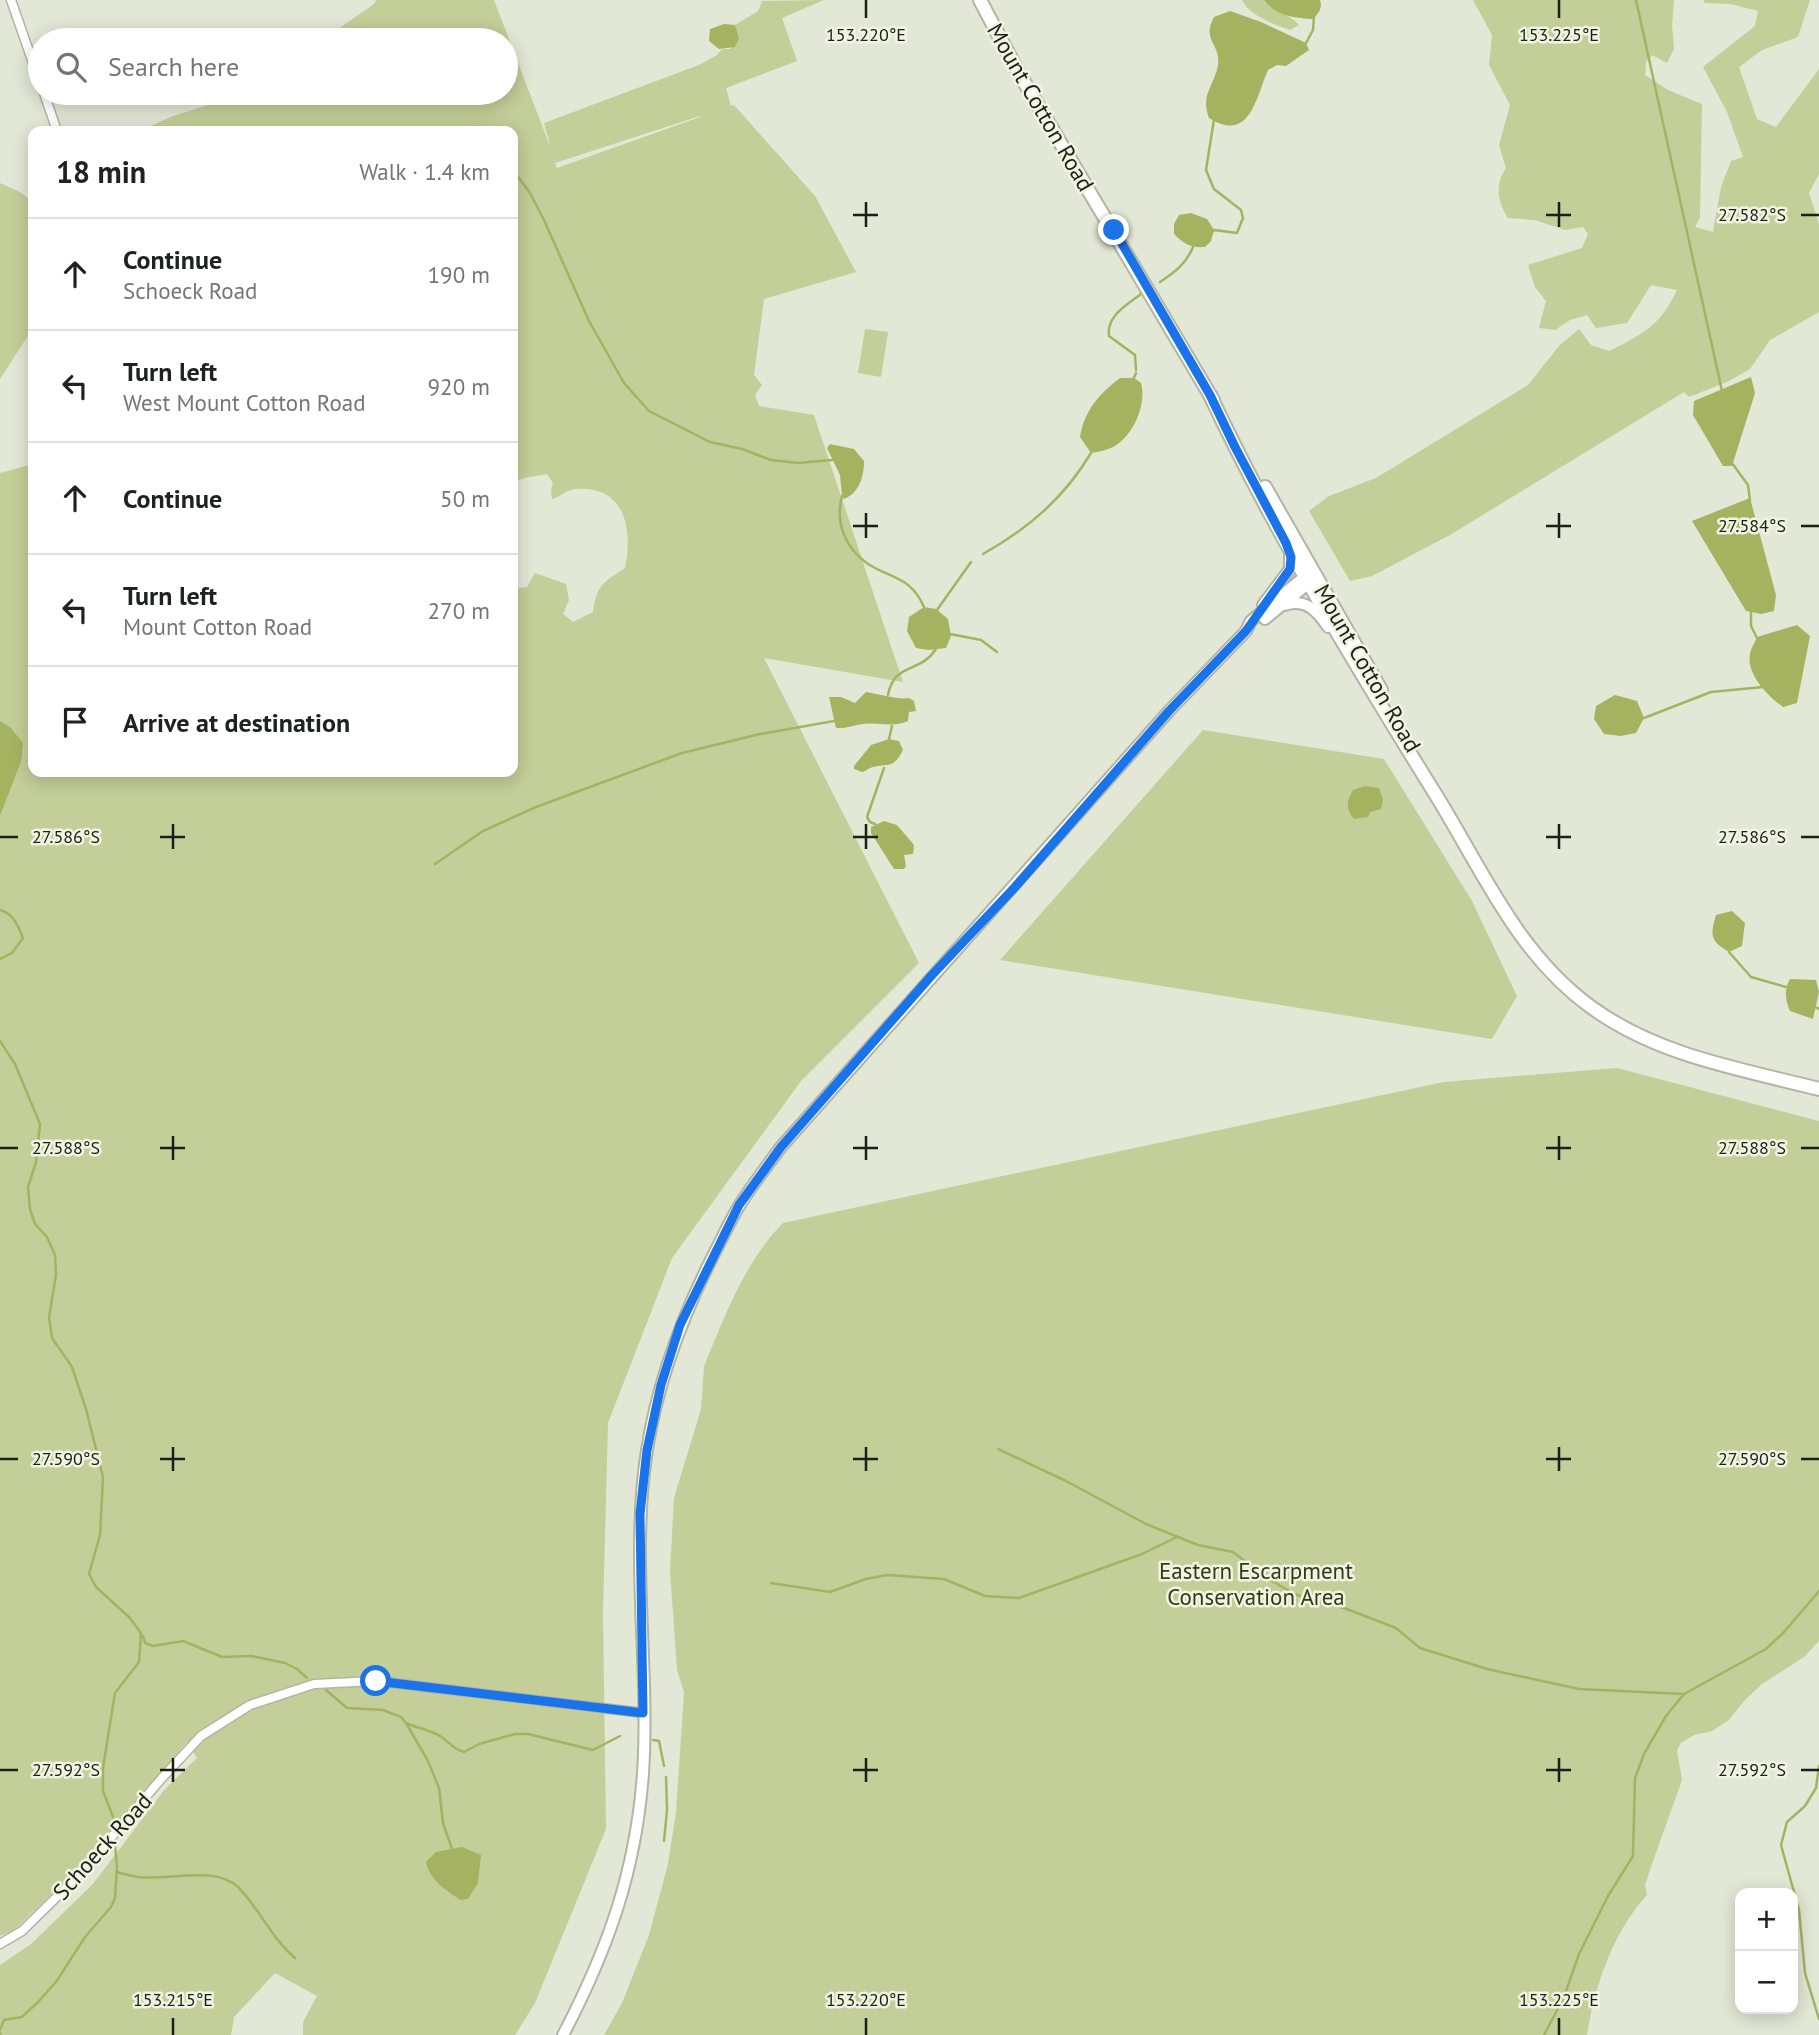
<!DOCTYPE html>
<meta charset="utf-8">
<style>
:root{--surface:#fff;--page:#f2f2f2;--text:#202124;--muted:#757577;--line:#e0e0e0}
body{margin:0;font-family:"PT Sans",sans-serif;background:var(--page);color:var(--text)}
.controls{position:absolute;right:21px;bottom:21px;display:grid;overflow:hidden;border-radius:14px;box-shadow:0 4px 18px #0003}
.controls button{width:63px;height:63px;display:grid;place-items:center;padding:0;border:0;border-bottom:2px solid var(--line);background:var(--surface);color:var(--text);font:35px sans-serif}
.stop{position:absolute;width:21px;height:21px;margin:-16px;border:5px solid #1a73e8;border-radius:50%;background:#fff}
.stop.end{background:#1a73e8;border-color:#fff;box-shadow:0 2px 7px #0008}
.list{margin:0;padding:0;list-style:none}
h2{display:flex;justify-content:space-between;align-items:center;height:91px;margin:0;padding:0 28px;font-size:30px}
h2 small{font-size:23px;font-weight:400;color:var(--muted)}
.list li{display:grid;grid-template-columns:46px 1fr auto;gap:21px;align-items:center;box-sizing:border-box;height:112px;padding:0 28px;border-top:2px solid var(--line)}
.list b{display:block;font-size:26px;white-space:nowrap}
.list p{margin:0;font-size:23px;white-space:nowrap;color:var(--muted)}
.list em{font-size:23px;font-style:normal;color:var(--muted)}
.icon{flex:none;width:38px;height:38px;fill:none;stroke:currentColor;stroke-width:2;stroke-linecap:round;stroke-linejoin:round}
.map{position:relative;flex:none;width:1819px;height:2035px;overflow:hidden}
.search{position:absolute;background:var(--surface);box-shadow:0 4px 18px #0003;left:28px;top:28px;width:490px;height:77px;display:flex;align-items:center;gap:18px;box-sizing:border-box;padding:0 24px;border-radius:38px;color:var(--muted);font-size:26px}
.panel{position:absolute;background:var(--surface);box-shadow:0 4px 18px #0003;left:28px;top:126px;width:490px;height:651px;border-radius:14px}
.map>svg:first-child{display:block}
.green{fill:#c4ce98;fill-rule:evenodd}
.water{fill:#a5b361}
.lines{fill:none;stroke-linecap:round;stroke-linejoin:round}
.stream{stroke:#a5b361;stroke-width:2.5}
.minor-casing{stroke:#b2b5a4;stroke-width:11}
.secondary-casing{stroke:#b2b5a4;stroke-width:14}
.primary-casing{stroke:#b2b5a4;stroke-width:16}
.minor{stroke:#fff;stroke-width:8}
.secondary{stroke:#fff;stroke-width:10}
.primary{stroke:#fff;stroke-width:12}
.route{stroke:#1a73e8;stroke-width:9}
.ticks{fill:none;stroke:#1c1e17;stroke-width:2.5}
.labels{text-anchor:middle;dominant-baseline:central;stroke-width:5;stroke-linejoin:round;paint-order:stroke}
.street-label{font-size:23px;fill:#1c1e17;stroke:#f0f5e2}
.park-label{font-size:23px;fill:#343a17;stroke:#f0f5e2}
.ticks-label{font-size:18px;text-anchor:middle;fill:#1c1e17;stroke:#f0f5e2;stroke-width:5;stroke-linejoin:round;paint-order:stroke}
</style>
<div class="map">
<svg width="1819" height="2035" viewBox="0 0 1819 2035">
<rect width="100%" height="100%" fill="#e3e7d5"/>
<g class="green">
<path d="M376 0H494L551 149 544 123 699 65 717 55 722 49H730L739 38 735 25 758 11 762 1 824 0 782 18 797 61 726 88 731 106 734 105 815 196 856 272 764 299 754 375 762 385 755 395 759 406 814 415 903 682 764 658 919 963 801 1081 672 1258 608 1423 603 1612 606 1829 535 2003 515 2035H303V2022L317 1996 275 1973 234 2017 231 2035H0V1965L31 1944 93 1884 165 1789 197 1758 187 1742 68 1878 14 1930 0 1936V816L21 762 10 727 0 721V473L33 464V772H513V578L519 588 527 587 535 573 566 584 569 600 563 614 573 622 593 612C597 584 603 583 625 568 633 531 626 486 577 489 567 489 562 496 552 499L551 490 553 483 547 474C536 476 522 477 513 483V131H139L173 116 247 93H506V40H328L341 27 374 4ZM700 117 557 168 555 163 700 116Z"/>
<path d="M1242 0H1264C1274 12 1289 13 1299 25L1290 30C1273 24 1250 16 1242 0Z"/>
<path d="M1473 0H1674L1672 25 1674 49 1667 63 1652 55 1646 62 1645 75 1668 90 1702 104 1700 217 1695 227 1713 232 1721 187 1731 161 1743 157 1727 112 1703 67 1755 26 1758 11 1731 4 1705 3 1703 0H1810L1798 37 1762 50 1739 67 1757 119 1776 127 1819 69V174L1809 193 1819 224V312L1770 340 1750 369 1729 381 1689 397 1684 392 1450 535 1372 576 1350 581 1309 511 1329 496 1376 478 1528 385 1559 346 1579 329 1591 345 1609 351C1643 334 1660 326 1677 290L1651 285 1627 323 1596 328 1587 315 1570 320 1555 330 1539 328 1546 301 1535 287 1528 265 1582 248 1588 234 1583 227 1565 230 1535 220 1508 218C1497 200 1495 185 1506 168L1499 145 1510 105 1489 65 1492 35Z"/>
<path d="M0 183 20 192 33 202V328L0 379Z"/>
<path d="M865 329 888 332 881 377 858 373Z"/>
<path d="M1203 730 1384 759 1472 901 1517 996 1492 1039 1000 960Z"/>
<path d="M1617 1068 1819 1121V1641L1804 1657 1762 1684 1744 1701 1729 1720 1712 1731 1694 1735 1681 1743 1677 1750 1682 1780 1651 1867 1645 1885 1647 1895C1613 1932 1595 1985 1587 2035H604L622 2003 649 1935 668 1864 676 1812 684 1692 677 1670 670 1571 674 1498 701 1409 704 1367 708 1356C728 1309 747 1259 783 1223L1444 1082Z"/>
</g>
<g class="water">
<path d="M1264 0H1320C1323 8 1318 14 1313 19 1294 18 1276 16 1264 0Z"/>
<path d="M1230 11 1261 22 1306 43 1309 50 1286 66 1277 65 1268 70C1256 97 1250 144 1209 118 1200 94 1214 87 1218 65 1221 43 1201 41 1214 17Z"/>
<path d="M724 24 735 25 739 38 735 47 719 49 709 41 710 29Z"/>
<path d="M1191 213 1207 219 1214 230 1211 241 1205 247C1190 248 1184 244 1174 234V224L1179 215Z"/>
<path d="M1751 377 1755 393 1732 466H1723L1693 415 1694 401Z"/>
<path d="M1120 378H1134L1141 383C1147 405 1133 436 1113 447 1107 450 1098 452 1091 453L1080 437C1084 411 1099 394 1120 378Z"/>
<path d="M830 444 854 449 864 461C864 477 859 493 844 499L842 496 840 475 827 448Z"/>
<path d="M1750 498 1776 595 1774 611 1761 614 1746 611 1692 521Z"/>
<path d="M924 607 936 609 948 619 951 636 946 648 928 650 916 648 907 631 909 617Z"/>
<path d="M1797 625 1810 636 1797 703 1783 707C1768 696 1746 674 1750 654 1751 648 1755 642 1757 637Z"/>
<path d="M866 692C878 694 899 700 909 698L914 701 916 711 909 712 908 721C892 728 880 722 863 724 853 725 846 729 836 728L829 697H841L855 703Z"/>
<path d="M1615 695 1637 701 1644 718 1636 733 1621 736 1604 734 1594 719 1596 706Z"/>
<path d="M0 721 10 727 23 743 21 762 0 816Z"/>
<path d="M889 739 899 741 903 750C893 769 890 763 873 767 869 768 866 771 862 772L854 769V766L871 745Z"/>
<path d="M1365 786 1379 788 1383 800 1381 809 1370 812 1368 817 1354 819C1345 809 1347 800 1353 790Z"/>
<path d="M884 821 897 825 914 845 913 854 904 855 906 866 904 869H894L871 833V827Z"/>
<path d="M1732 911 1745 923 1742 946 1729 952C1710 941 1710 935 1716 915Z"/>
<path d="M1790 979 1816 980 1819 992 1813 1019 1790 1011C1785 999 1784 990 1790 979Z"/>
<path d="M462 1847 481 1855 478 1883 468 1899 461 1900C447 1892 429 1879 426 1862L436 1852Z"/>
</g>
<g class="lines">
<g class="stream">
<path d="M1636 0 1722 391"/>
<path d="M1303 44 1306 43 1313 30 1314 16"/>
<path d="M513 170 530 193 544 220 589 321 624 383 649 411 710 442 742 449 771 460 798 463 832 460"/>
<path d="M1212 232 1214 230 1237 233 1243 218 1241 210 1214 189 1206 170 1214 119"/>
<path d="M1160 282C1175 272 1186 264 1193 247"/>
<path d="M1136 370 1135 355 1109 336C1106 316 1127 305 1141 294"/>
<path d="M1133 380 1136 373"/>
<path d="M1732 463 1748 485 1750 500"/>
<path d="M842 496C835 523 845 548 868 564 892 579 911 577 924 607"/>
<path d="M983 554C1029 528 1064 498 1091 453"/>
<path d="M937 610 971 562"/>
<path d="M1751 611V626L1757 638"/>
<path d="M950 634 981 640 997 652"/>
<path d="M888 695C894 662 920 674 936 649"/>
<path d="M1644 718 1711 692 1763 687"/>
<path d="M889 739 892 726"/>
<path d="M875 824 870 822 867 817 884 768"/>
<path d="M435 864 483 831 536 807 682 753 760 734 834 721"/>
<path d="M0 910C14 914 18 926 23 938L12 953 0 959"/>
<path d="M1729 952 1751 977 1786 987"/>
<path d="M1811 1005 1819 1009"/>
<path d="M0 1041 15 1064 40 1124 36 1162 28 1187 30 1209 35 1224 47 1237 55 1255 56 1275 49 1317 52 1338 72 1367 86 1409 103 1477 100 1535 89 1574 96 1587 129 1617 141 1633 139 1662 115 1693 103 1768V1791L115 1822"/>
<path d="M998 1449 1066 1481 1146 1524 1198 1545 1233 1552 1264 1576 1294 1594 1344 1608 1396 1628 1420 1648 1487 1669 1579 1689 1684 1694"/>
<path d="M771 1583 830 1592 866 1579 887 1575 944 1579 985 1596 1019 1598 1142 1554 1177 1537"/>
<path d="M143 1636 145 1643 153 1646 183 1641 222 1657 252 1656 285 1663 297 1669 307 1678"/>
<path d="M326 1690 347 1708 383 1710 401 1717 406 1723 428 1761 439 1788 443 1823 452 1849"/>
<path d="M406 1723C417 1728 430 1730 440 1736 449 1742 453 1749 464 1752L479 1744 515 1734H528L593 1750 620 1736"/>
<path d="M653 1740 659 1741 664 1766"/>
<path d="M1819 1766 1816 1788 1805 1806 1787 1822 1781 1845 1799 1910 1805 1973 1819 2019"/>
<path d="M664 1841 667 1810 666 1777"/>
<path d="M117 1872C124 1874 131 1876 138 1877 167 1881 214 1865 238 1887 260 1909 271 1938 295 1958"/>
<path d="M0 2030 4 2020 22 2017 38 2002 56 1982 85 1937 111 1907 115 1898 117 1867 115 1845"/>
<path d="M0 2033 1 2035"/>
<path d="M1544 2035 1564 1997 1579 1954 1608 1896 1633 1856 1635 1778 1644 1754 1666 1716 1684 1694 1766 1649 1784 1632 1819 1591"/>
</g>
<g class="minor-casing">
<g id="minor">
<path d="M11 0 40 83"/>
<path d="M44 93 57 131"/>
<path d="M0 1944 22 1931 79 1875 162 1778 201 1736 250 1705 314 1684 376 1681 644 1713"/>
</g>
</g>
<g class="secondary-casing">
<g id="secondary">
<path d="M1263 605 1290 569V554"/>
<path d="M1284 605C1305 598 1317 610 1328 627"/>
<path d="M1265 619 1315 578"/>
<path d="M563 2035C608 1949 636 1871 643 1773 650 1666 630 1557 647 1450 658 1379 683 1314 716 1250 724 1235 731 1218 741 1203 753 1184 767 1166 781 1147L1169 711 1246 631 1251 621 1309 573"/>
</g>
</g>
<g class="primary-casing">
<g id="primary">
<path d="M980 0 1017 70 1213 400"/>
<path d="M1210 395C1276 535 1357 668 1439 800 1484 874 1519 955 1591 1007 1658 1056 1741 1069 1819 1089"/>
<path d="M1265 487 1381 690"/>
</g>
</g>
<use href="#minor" class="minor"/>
<use href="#secondary" class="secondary"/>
<use href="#primary" class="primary"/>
</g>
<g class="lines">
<path class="route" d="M376 1681 643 1713 640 1514 647 1450 661 1385 680 1325 739 1205 781 1147 932 975 1015 887 1169 711 1246 631 1290 569 1291 557 1286 543 1235 447 1210 395 1114 230"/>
</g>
<path class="ticks" d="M866 0V18M1559 0V18M866 202V227M1559 202V227M853 215H878M1546 215H1571M1801 215H1819M866 513V538M1559 513V538M853 526H878M1546 526H1571M1801 526H1819M173 824V849M866 824V849M1559 824V849M0 837H18M160 837H185M853 837H878M1546 837H1571M1801 837H1819M173 1136V1160M866 1136V1160M1559 1136V1160M0 1148H18M160 1148H185M853 1148H878M1546 1148H1571M1801 1148H1819M173 1447V1471M866 1447V1471M1559 1447V1471M0 1459H18M160 1459H185M853 1459H878M1546 1459H1571M1801 1459H1819M173 1758V1782M866 1758V1782M1559 1758V1782M0 1770H18M160 1770H185M853 1770H878M1546 1770H1571M1801 1770H1819M173 2018V2035M866 2018V2035M1559 2018V2035"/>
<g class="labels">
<g class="street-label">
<text transform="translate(1041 107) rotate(60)">Mount Cotton Road</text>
<text transform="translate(1368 668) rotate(60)">Mount Cotton Road</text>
<text transform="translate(102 1846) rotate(-48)">Schoeck Road</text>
</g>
<g class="park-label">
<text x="1256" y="1570">Eastern Escarpment<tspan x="1256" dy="26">Conservation Area</tspan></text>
</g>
</g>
<g class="ticks-label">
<text x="866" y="41">153.220°E</text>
<text x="1559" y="41">153.225°E</text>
<text x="1752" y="221">27.582°S</text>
<text x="1752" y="532">27.584°S</text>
<text x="66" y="843">27.586°S</text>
<text x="1752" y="843">27.586°S</text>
<text x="66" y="1154">27.588°S</text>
<text x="1752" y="1154">27.588°S</text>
<text x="66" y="1465">27.590°S</text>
<text x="1752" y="1465">27.590°S</text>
<text x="66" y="1776">27.592°S</text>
<text x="1752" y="1776">27.592°S</text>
<text x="173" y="2006">153.215°E</text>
<text x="866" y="2006">153.220°E</text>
<text x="1559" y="2006">153.225°E</text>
</g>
</svg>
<div class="controls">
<button>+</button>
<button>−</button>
</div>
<div class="stop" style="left:376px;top:1681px"></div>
<div class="stop end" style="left:1114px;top:230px"></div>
<div class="search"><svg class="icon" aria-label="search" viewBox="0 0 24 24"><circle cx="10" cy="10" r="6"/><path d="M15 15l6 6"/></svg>Search here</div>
<section class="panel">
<h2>18 min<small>Walk · 1.4 km</small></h2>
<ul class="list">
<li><svg class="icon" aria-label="ahead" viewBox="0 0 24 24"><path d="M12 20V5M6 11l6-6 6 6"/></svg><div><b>Continue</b><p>Schoeck Road</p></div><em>190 m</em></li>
<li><svg class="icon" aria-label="left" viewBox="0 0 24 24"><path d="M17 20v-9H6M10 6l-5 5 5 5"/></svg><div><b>Turn left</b><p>West Mount Cotton Road</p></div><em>920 m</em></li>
<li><svg class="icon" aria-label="ahead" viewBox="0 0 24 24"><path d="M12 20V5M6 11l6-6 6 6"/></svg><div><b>Continue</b></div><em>50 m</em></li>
<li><svg class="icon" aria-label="left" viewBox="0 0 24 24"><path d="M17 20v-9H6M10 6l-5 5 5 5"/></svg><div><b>Turn left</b><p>Mount Cotton Road</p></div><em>270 m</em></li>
<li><svg class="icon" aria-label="arrive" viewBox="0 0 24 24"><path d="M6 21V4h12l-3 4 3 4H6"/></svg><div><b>Arrive at destination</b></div></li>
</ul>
</section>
</div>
